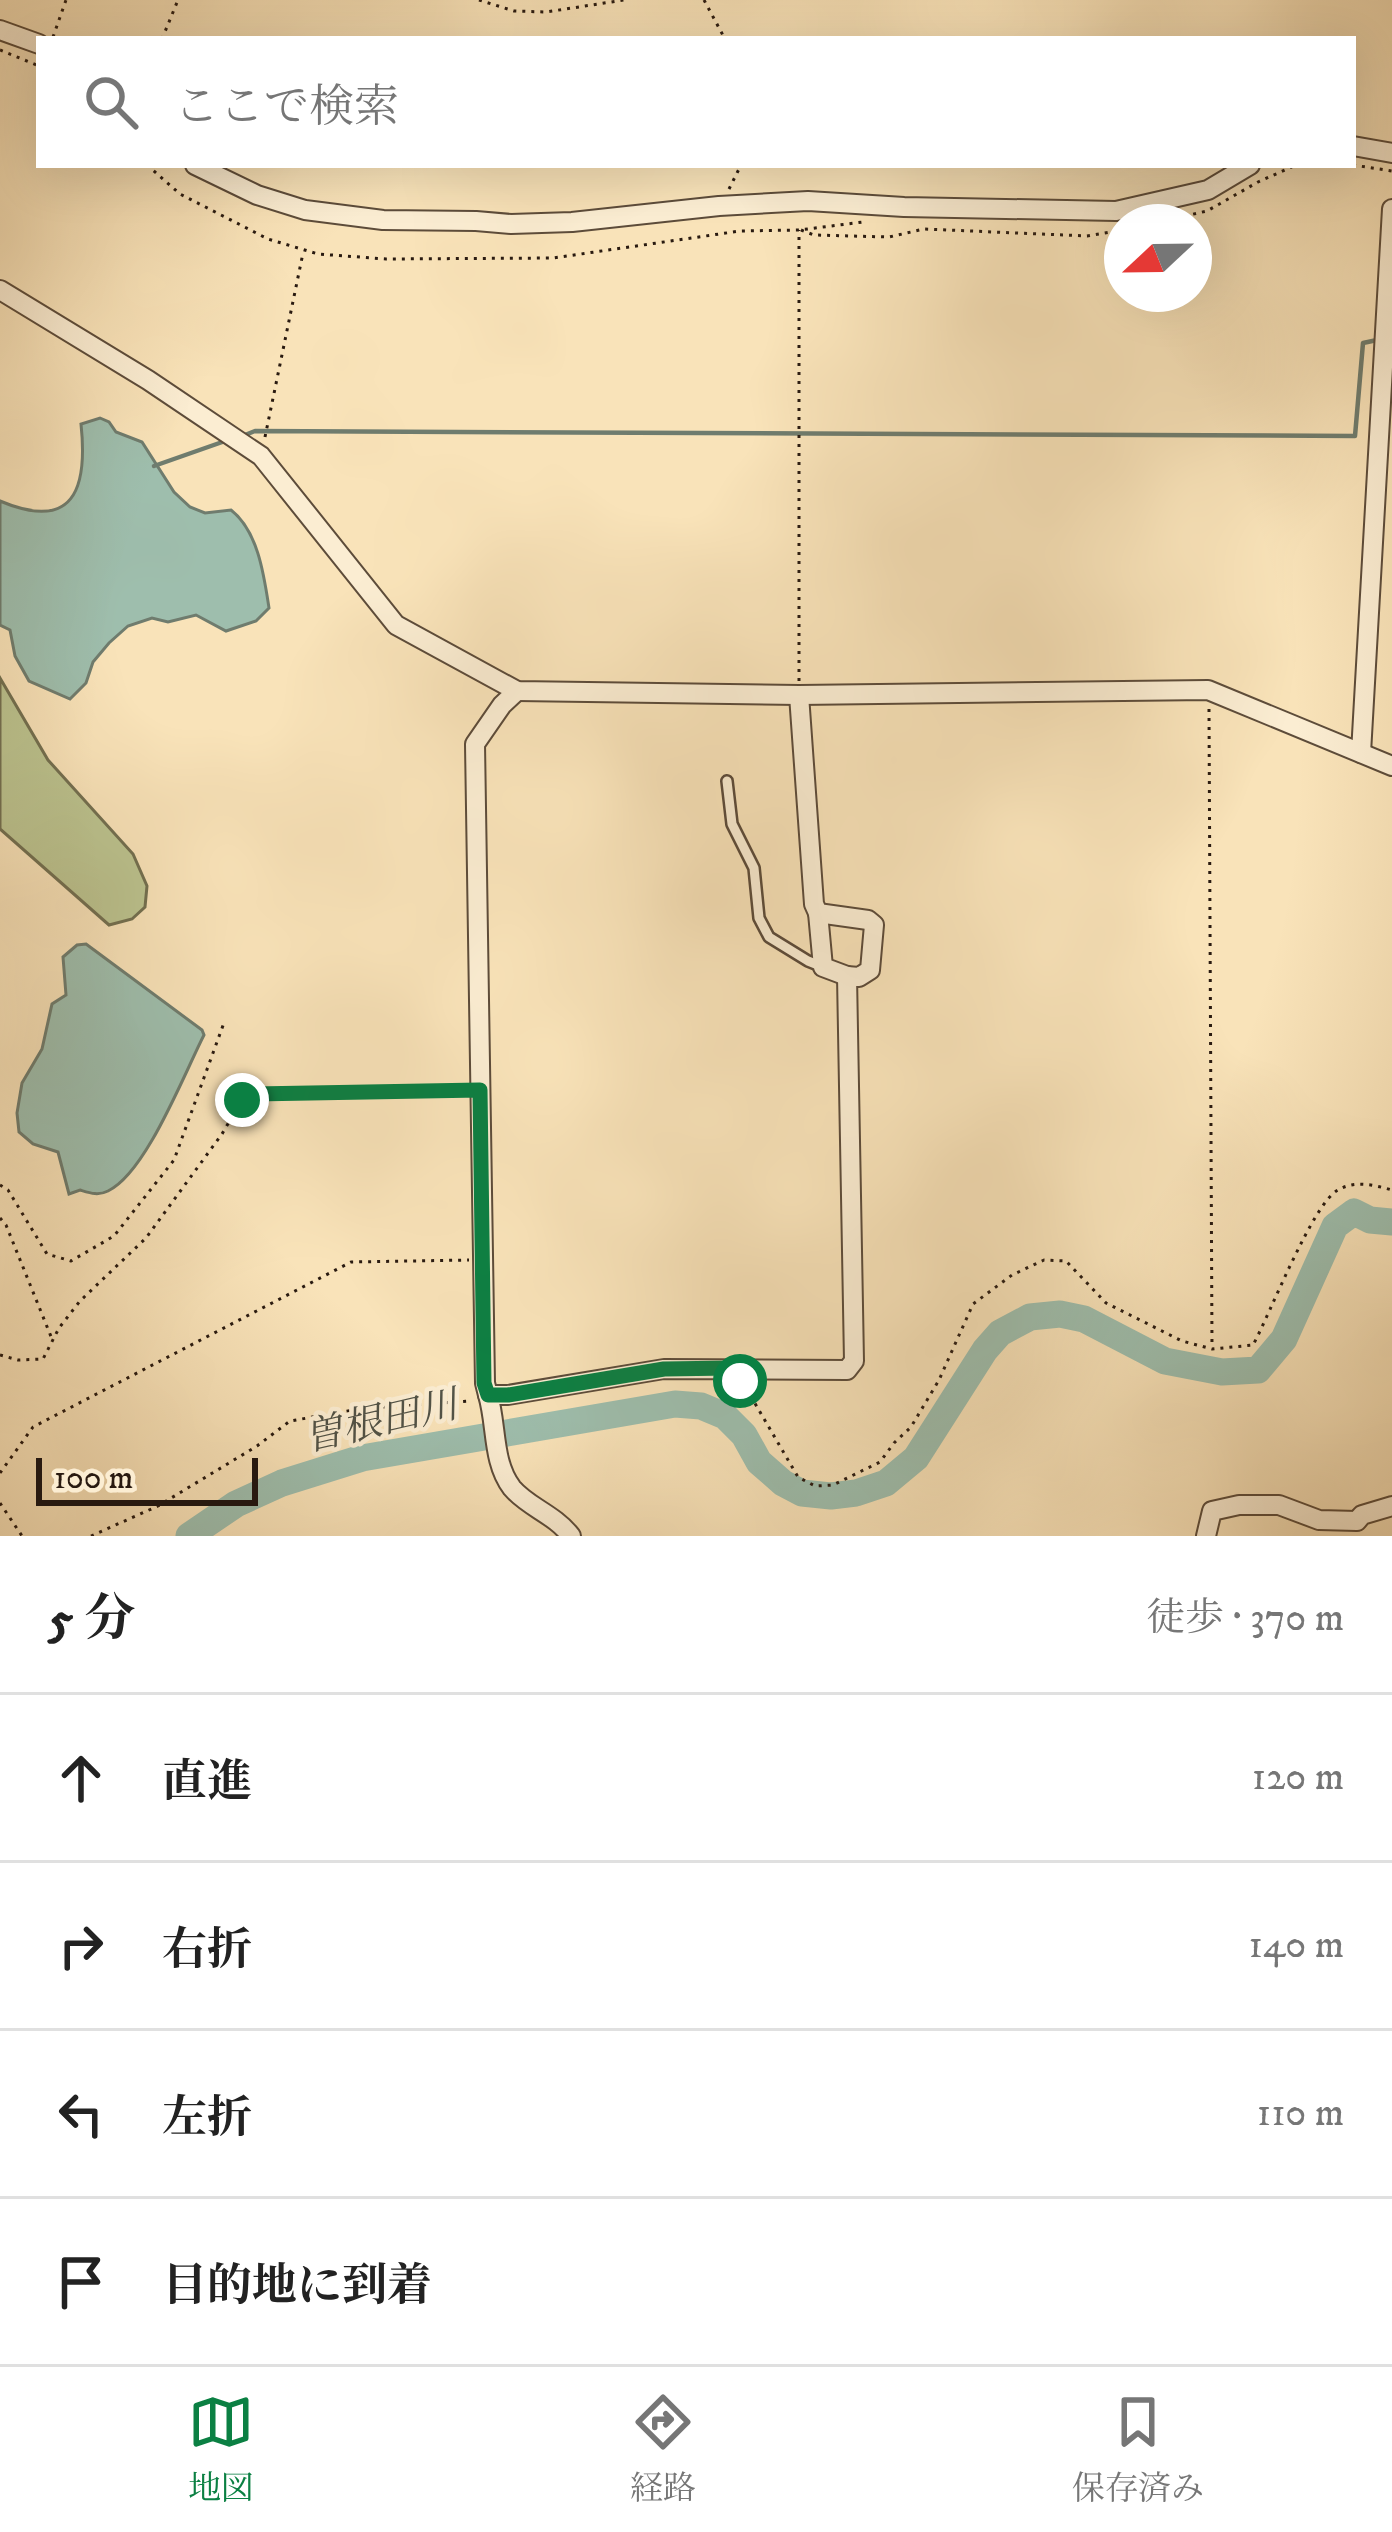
<!DOCTYPE html>
<html lang="ja">
<meta charset="utf-8">
<style>
:root{--surface:#fff;--page:#f2f2f2;--text:#222;--muted:#767676;--line:#e0e0e0;--accent:#0b8043}
body{margin:0;font-family:"IM FELL DW Pica","Noto Serif JP",serif;background:var(--page);color:var(--text)}
.compass{position:absolute;left:1104px;top:204px;width:108px;height:108px;border-radius:50%;background:var(--surface);box-shadow:0 12px 48px #0002;rotate:248deg}
.scale{position:absolute;left:36px;bottom:30px;width:222px;box-sizing:border-box;padding-left:12px;border:6px solid #291a10;border-top:0;font-size:33px;line-height:42px;white-space:nowrap;color:#291a10;-webkit-text-stroke:9px #fbedd2;paint-order:stroke}
.stop{position:absolute;width:36px;height:36px;margin:-27px;border:9px solid #0b8043;border-radius:50%;background:#fff}
.stop.end{background:#0b8043;border-color:#fff;box-shadow:0 3px 12px #0008}
.list{margin:0;padding:0;list-style:none}
h2{display:flex;justify-content:space-between;align-items:center;height:156px;margin:0;padding:0 48px;font-size:51px}
h2 small{font-size:39px;font-weight:400;color:var(--muted)}
.list li{display:grid;grid-template-columns:78px 1fr auto;gap:36px;align-items:center;box-sizing:border-box;height:168px;padding:0 48px;border-top:3px solid var(--line)}
.list b{display:block;font-size:45px;white-space:nowrap}
.list em{font-size:39px;font-style:normal;color:var(--muted)}
.icon{flex:none;width:66px;height:66px;fill:none;stroke:currentColor;stroke-width:2;stroke-linecap:round;stroke-linejoin:round}
.map{position:relative;flex:none;width:1392px;height:1536px;overflow:hidden}
.search{position:absolute;background:var(--surface);box-shadow:0 12px 48px #0002;left:36px;right:36px;top:36px;height:132px;display:flex;align-items:center;gap:30px;box-sizing:border-box;padding:0 42px;border-radius:0px;color:var(--muted);font-size:45px}
.sheet{height:828px;background:var(--surface)}
nav{display:flex;justify-content:space-around;align-items:center;box-sizing:border-box;height:168px;border-top:3px solid var(--line);background:var(--surface);font-size:33px;color:var(--muted)}
nav a{display:grid;justify-items:center;gap:6px}
nav .on{color:var(--accent)}
.map>svg:first-child{display:block}
.green{fill:#bcc490;stroke:#726f50;stroke-width:3}
.water{fill:#9ebead;stroke:#6f7c6e;stroke-width:3}
.lines{fill:none;stroke-linecap:round;stroke-linejoin:round}
.stream{stroke:#6f7c6e;stroke-width:4.5}
.river{stroke:#9ebead;stroke-width:27}
.service-casing{stroke:#5d4c3a;stroke-width:14}
.minor-casing{stroke:#5d4c3a;stroke-width:22}
.path{stroke:#291a10;stroke-width:3;stroke-dasharray:3 6;stroke-linecap:butt}
.service{stroke:#fbedd2;stroke-width:9}
.minor{stroke:#fbedd2;stroke-width:18}
.route{stroke:#0b8043;stroke-width:15}
.labels{text-anchor:middle;dominant-baseline:central;stroke-width:9;stroke-linejoin:round;paint-order:stroke}
.water-label{font-size:39px;font-style:italic;fill:#525347;stroke:#fbedd2}
</style>
<div class="map">
<svg width="1392" height="1536" viewBox="0 0 1392 1536">
<rect width="100%" height="100%" fill="#f9e3b9"/>
<filter id="stains"><feTurbulence type="fractalNoise" baseFrequency=".00167" numOctaves="4"/><feColorMatrix values="0 0 0 0 .2 0 0 0 0 .09 0 0 0 0 .02 0 0 0 .5 -.17"/></filter>
<radialGradient id="worn" r=".72"><stop offset=".6" stop-color="#630" stop-opacity="0"/><stop offset="1" stop-color="#630" stop-opacity=".3"/></radialGradient>
<path class="green" d="M0 678 48 760 133 854 147 886 145 907 132 919 109 925 0 829Z"/>
<g class="water">
<path d="M100 418 109 422 116 432 142 442 174 492 190 507 205 513 231 510C258 531 264 575 269 608L256 621 226 631 196 615 168 622 152 618 128 626 109 643 93 662 86 683 70 699 29 681 15 656 10 630 0 625V501C73 532 88 490 81 424Z"/>
<path d="M86 944 202 1030 204 1035C184 1074 146 1173 108 1191 98 1196 90 1193 80 1190L69 1194 58 1152 33 1144 19 1132 17 1113 22 1083 42 1049 52 1004 66 995 63 957 77 945Z"/>
</g>
<g class="lines">
<g class="stream">
<path d="M245 435 255 431 1355 436 1363 343 1377 340"/>
<path d="M154 466 228 440"/>
</g>
<path class="river" d="M189 1536 236 1504 282 1483 362 1458 675 1404 701 1406 725 1416 744 1435 759 1462 783 1483 802 1493 831 1496 856 1493 886 1483 916 1458 985 1350 1000 1333 1030 1317 1060 1314 1084 1319 1165 1361 1222 1372 1258 1370 1284 1339 1335 1226 1354 1212 1370 1220 1392 1222"/>
<g class="service-casing">
<path id="service" d="M727 781 732 824 754 868 759 918 769 937 808 961 823 967"/>
</g>
<g class="minor-casing">
<g id="minor">
<path d="M0 30 39 44"/>
<path d="M1353 146 1392 153"/>
<path d="M195 165 257 195 305 210 383 220 476 221 511 224 572 222 719 206 808 201 904 207 1116 211 1208 190 1250 165"/>
<path d="M0 290 148 380 261 456 396 625 517 691 799 695 1208 690 1392 766"/>
<path d="M517 691 502 705 475 744 485 1383 488 1395H508L664 1369 847 1370 854 1361 847 976 859 977 870 970 874 925 868 920 818 913 814 904 799 695"/>
<path d="M1361 753 1392 209"/>
<path d="M818 913 823 967 847 976"/>
<path d="M488 1395C497 1425 492 1462 512 1488 528 1507 554 1514 571 1536"/>
<path d="M1206 1536 1212 1511 1239 1505H1279L1319 1520 1357 1521 1362 1515 1392 1506"/>
</g>
</g>
<g class="path">
<path d="M479 0 514 11 546 12 624 0"/>
<path d="M704 0 725 39"/>
<path d="M53 37 66 0"/>
<path d="M162 39 178 0"/>
<path d="M0 50 39 66"/>
<path d="M147 165 180 194 268 239 318 254 386 259 553 258 740 231 799 230 863 222"/>
<path d="M1353 165 1392 171"/>
<path d="M729 189 741 165"/>
<path d="M1158 222 1207 211 1258 182 1296 165"/>
<path d="M801 230 814 235 889 237 924 229 1087 236 1122 230"/>
<path d="M265 437 303 253"/>
<path d="M799 681V230"/>
<path d="M1209 709 1212 1347"/>
<path d="M0 1185 8 1190 47 1254 71 1261 114 1236 174 1160 225 1020"/>
<path d="M0 1218 6 1225 52 1339"/>
<path d="M0 1355 18 1360 43 1359 59 1328 80 1301 146 1238 222 1134 242 1100 252 1094 467 1090"/>
<path d="M746 1388 798 1477 815 1486 833 1485 880 1462 894 1443 911 1427 939 1380 973 1304 1012 1275 1044 1260 1066 1261 1106 1303 1182 1341 1212 1349 1253 1345C1270 1314 1313 1203 1338 1190 1355 1180 1374 1185 1392 1190"/>
<path d="M0 1473 33 1427 351 1262 469 1260"/>
<path d="M0 1503 22 1536"/>
<path d="M91 1536 158 1506 257 1446 290 1421 359 1409 470 1401"/>
</g>
<use href="#service" class="service"/>
<use href="#minor" class="minor"/>
</g>
<g class="lines">
<path class="route" d="M242 1100 252 1094 480 1090 484 1383 488 1395H508L664 1369 730 1368 740 1381"/>
</g>
<g class="labels">
<g class="water-label">
<text transform="translate(381 1422) rotate(-13)">曽根田川</text>
</g>
</g>
<rect width="100%" height="100%" filter="url(#stains)"/>
<rect width="100%" height="100%" fill="url(#worn)"/>
</svg>
<svg class="compass" viewBox="-18 -18 36 36"><path d="M0-13l5 13h-10z" fill="#e53935"/><path d="M0 13l5-13h-10z" fill="#767676"/></svg>
<div class="scale">100 m</div>
<div class="stop" style="left:740px;top:1381px"></div>
<div class="stop end" style="left:242px;top:1100px"></div>
<div class="search"><svg class="icon" aria-label="search" viewBox="0 0 24 24"><circle cx="10" cy="10" r="6"/><path d="M15 15l6 6"/></svg>ここで検索</div>
</div>
<section class="sheet">
<h2>5 分<small>徒歩 · 370 m</small></h2>
<ul class="list">
<li><svg class="icon" aria-label="ahead" viewBox="0 0 24 24"><path d="M12 20V5M6 11l6-6 6 6"/></svg><div><b>直進</b></div><em>120 m</em></li>
<li><svg class="icon" aria-label="right" viewBox="0 0 24 24"><path d="M7 20v-9h11M14 6l5 5-5 5"/></svg><div><b>右折</b></div><em>140 m</em></li>
<li><svg class="icon" aria-label="left" viewBox="0 0 24 24"><path d="M17 20v-9H6M10 6l-5 5 5 5"/></svg><div><b>左折</b></div><em>110 m</em></li>
<li><svg class="icon" aria-label="arrive" viewBox="0 0 24 24"><path d="M6 21V4h12l-3 4 3 4H6"/></svg><div><b>目的地に到着</b></div></li>
</ul>
</section>
<nav>
<a class="on"><svg class="icon" aria-label="map" viewBox="0 0 24 24"><path d="M3 6l6-2 6 2 6-2v14l-6 2-6-2-6 2zM9 4v14M15 6v14"/></svg>地図</a>
<a><svg class="icon" aria-label="directions" viewBox="0 0 24 24"><path d="M12 3l9 9-9 9-9-9zM9 14v-3h6M13 9l2 2-2 2"/></svg>経路</a>
<a><svg class="icon" aria-label="saved" viewBox="0 0 24 24"><path d="M7 4h10v16l-5-4-5 4z"/></svg>保存済み</a>
</nav>
